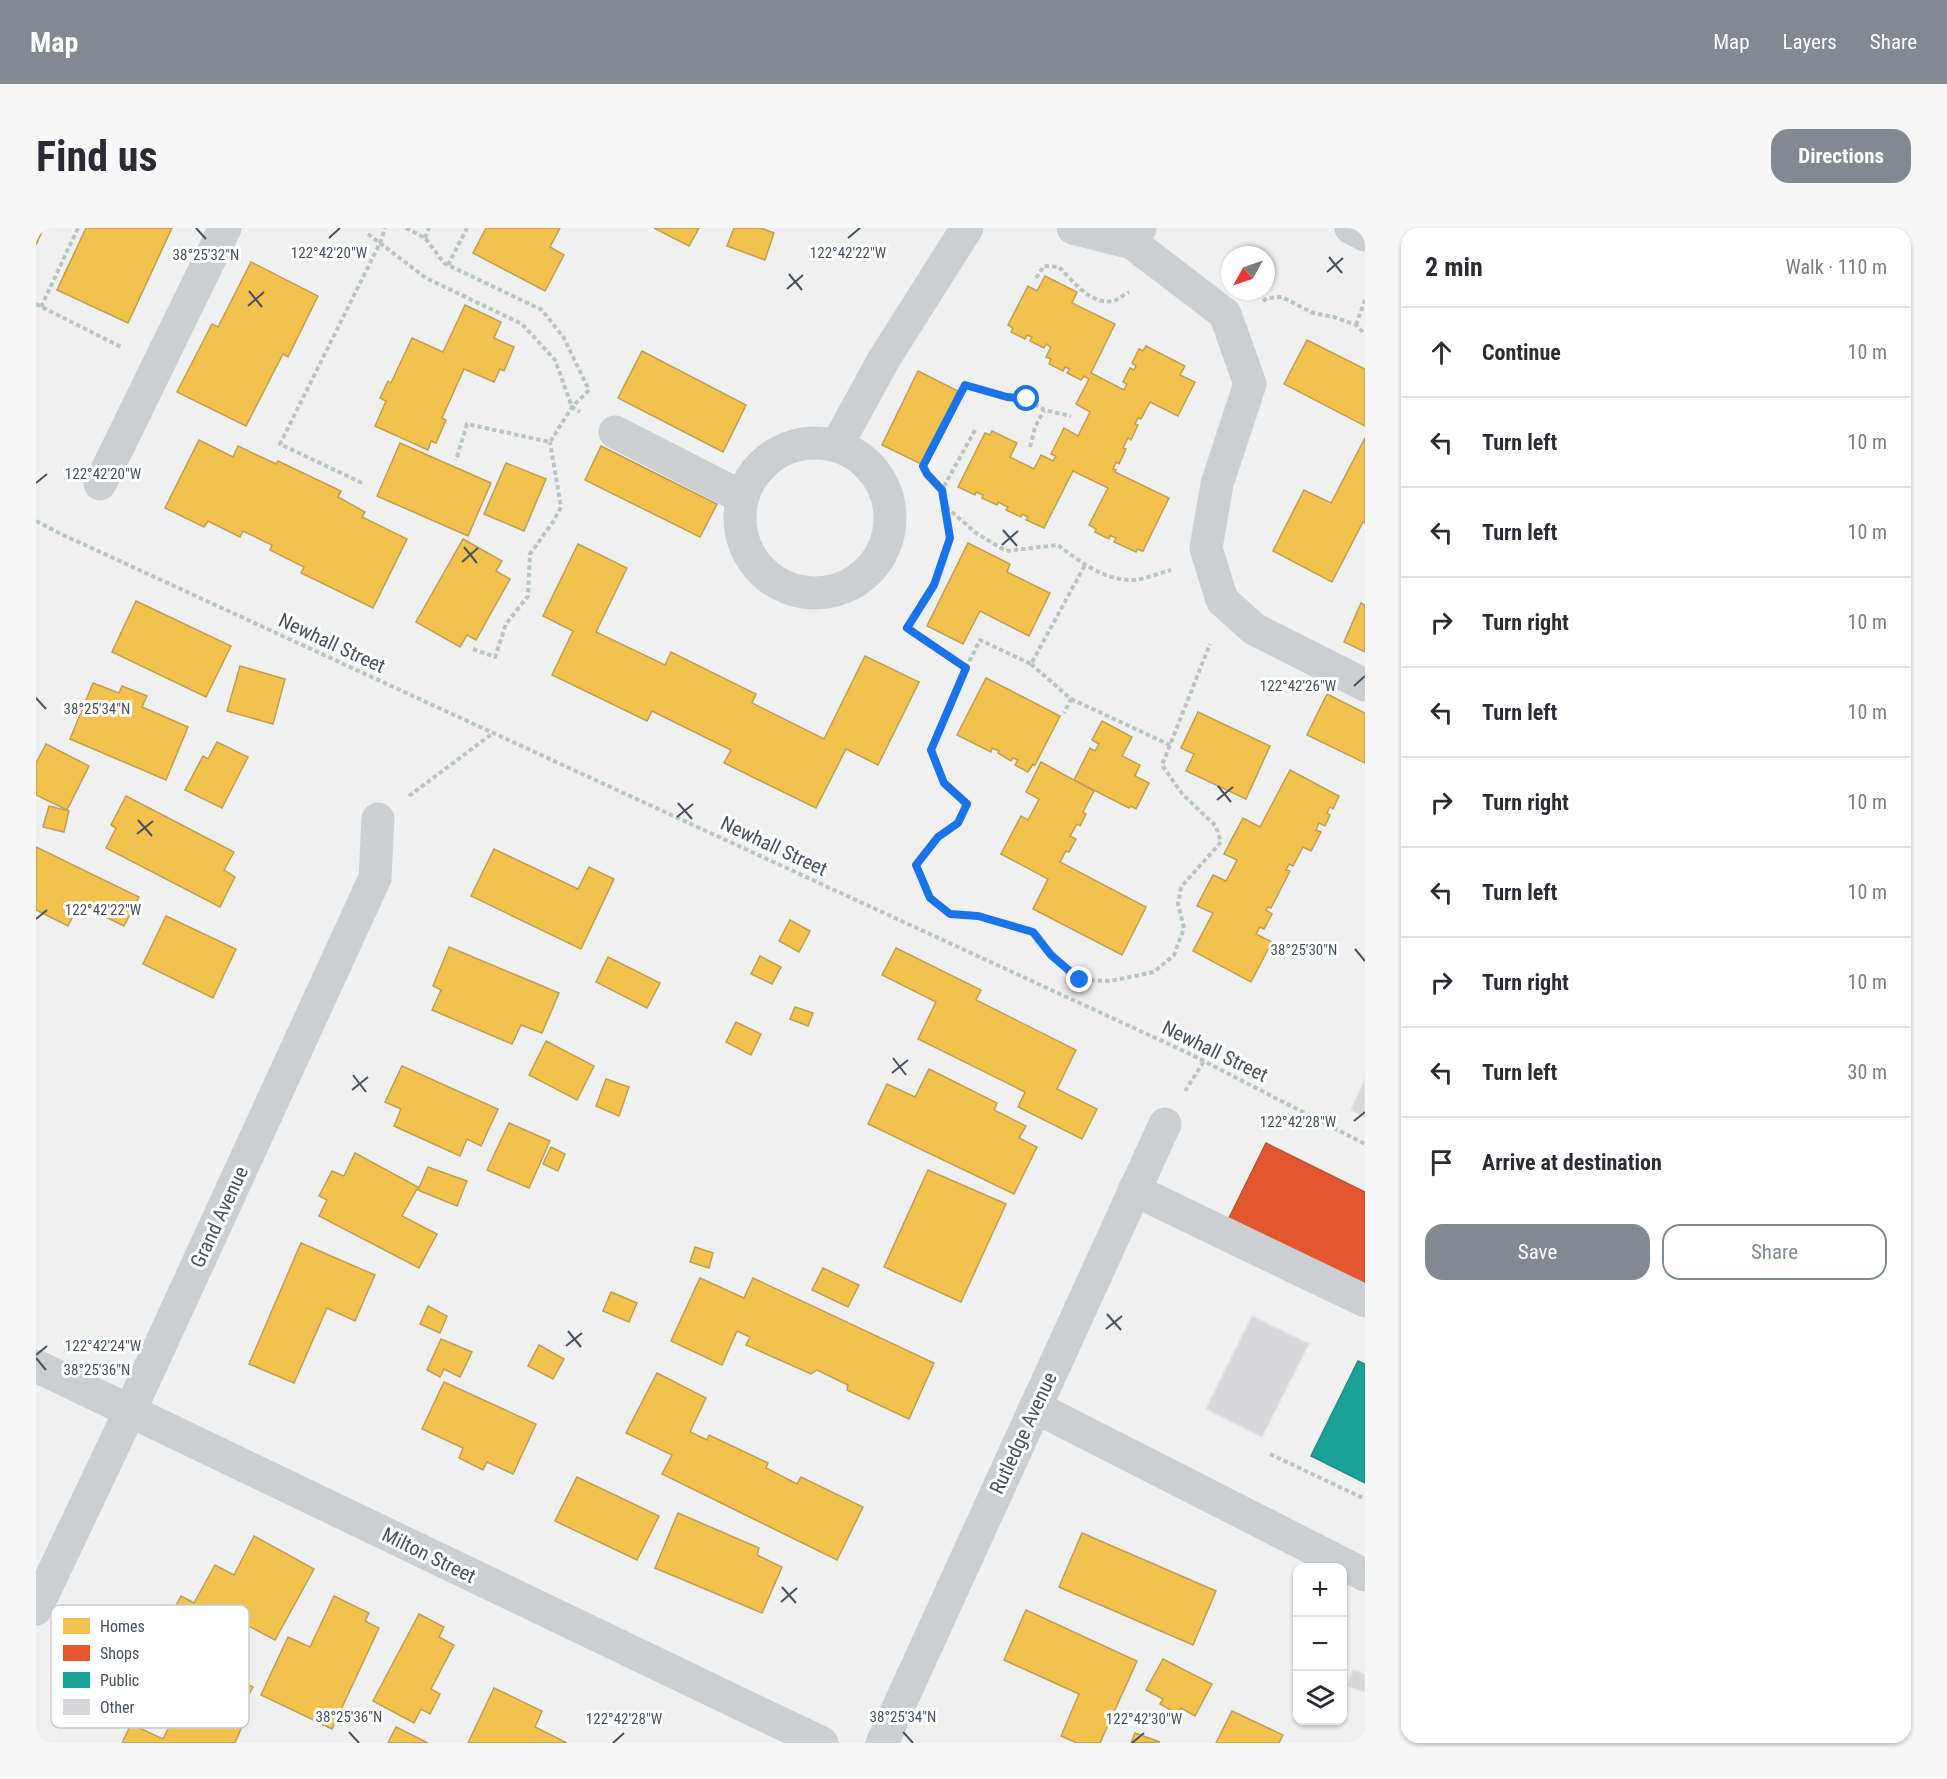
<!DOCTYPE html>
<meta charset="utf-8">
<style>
:root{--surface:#fff;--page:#f7f7f7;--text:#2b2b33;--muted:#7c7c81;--line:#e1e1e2;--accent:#828990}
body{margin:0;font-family:"Roboto Condensed",sans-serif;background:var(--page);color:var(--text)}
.controls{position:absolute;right:18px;bottom:18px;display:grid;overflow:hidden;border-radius:12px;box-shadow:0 2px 4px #0004}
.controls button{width:54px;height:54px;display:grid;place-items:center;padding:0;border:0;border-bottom:2px solid var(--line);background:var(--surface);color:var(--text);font:30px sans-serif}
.compass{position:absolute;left:1185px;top:18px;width:54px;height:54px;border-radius:50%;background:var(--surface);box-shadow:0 2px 4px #0004;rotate:230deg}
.stop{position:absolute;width:18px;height:18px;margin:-14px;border:4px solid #1a73e8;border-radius:50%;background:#fff}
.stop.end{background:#1a73e8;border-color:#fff;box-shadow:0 2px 6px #0008}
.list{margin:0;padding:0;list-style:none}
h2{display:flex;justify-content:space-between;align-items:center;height:78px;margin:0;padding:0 24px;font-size:26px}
h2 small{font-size:20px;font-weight:400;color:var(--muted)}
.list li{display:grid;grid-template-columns:39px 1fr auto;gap:18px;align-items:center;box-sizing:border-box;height:90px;padding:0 24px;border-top:2px solid var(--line)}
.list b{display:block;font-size:22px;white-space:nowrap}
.list em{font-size:20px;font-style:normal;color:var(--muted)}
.actions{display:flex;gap:12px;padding:18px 24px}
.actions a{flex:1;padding:14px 0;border:2px solid var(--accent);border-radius:18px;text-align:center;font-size:21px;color:var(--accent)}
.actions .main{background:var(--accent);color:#fff}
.icon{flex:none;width:33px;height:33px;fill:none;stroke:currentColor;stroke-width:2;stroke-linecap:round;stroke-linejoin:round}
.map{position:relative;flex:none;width:1329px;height:1515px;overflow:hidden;border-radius:18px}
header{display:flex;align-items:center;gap:36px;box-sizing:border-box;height:84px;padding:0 30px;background:var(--accent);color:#fff}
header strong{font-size:28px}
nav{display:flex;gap:33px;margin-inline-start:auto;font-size:21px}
.intro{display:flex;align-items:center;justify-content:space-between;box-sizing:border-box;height:144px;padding:0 36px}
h1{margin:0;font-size:42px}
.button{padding:15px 27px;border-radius:18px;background:var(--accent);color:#fff;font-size:21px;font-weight:700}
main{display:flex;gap:36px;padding:0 36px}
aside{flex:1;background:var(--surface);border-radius:18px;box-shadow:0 2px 4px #0004}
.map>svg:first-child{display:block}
.homes{fill:#f2c14e;stroke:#bfa052;stroke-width:1.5}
.shops{fill:#e4572e;stroke:#b5563c;stroke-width:1.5}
.public{fill:#17a398;stroke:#258b86;stroke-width:1.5}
.building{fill:#d8d8da;stroke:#e2e2e3;stroke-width:1.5}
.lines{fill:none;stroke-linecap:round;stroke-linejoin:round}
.path{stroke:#bac5c1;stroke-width:4;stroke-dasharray:4.5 3;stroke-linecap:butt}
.minor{stroke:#cccfd1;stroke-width:33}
.route{stroke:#1a73e8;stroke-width:8}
.ticks{fill:none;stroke:#47525c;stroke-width:2}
.labels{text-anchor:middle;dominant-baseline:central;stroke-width:6;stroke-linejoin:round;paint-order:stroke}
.street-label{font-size:20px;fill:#47525c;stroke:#fff}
.key{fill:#fff;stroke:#c8cbce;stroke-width:1.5}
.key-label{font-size:16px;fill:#47525c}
.ticks-label{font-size:15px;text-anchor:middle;fill:#47525c;stroke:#fff;stroke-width:6;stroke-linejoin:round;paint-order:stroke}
</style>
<header>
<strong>Map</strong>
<nav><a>Map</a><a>Layers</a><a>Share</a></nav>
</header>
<div class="intro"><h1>Find us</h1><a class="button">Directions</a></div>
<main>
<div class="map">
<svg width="1329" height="1515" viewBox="0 0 1329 1515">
<rect width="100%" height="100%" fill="#f1f0f0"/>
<g class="homes">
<path d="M0 0 7 1 0 17Z"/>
<path d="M50 0H136L92 95 21 62Z"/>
<path d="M450 0H524L514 19 528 27 509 63 437 25Z"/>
<path d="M618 0H663L653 18Z"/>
<path d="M698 0H725L738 5 729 32 691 18Z"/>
<path d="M215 34 282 68 252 129 247 126 210 198 141 164 176 96 182 99Z"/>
<path d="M1009 48 1041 64 1036 75 1079 96 1055 145 1088 162 1091 156 1087 154 1094 140 1098 142 1100 138 1096 135 1103 121 1107 123 1110 118 1149 138 1144 147 1159 154 1142 188 1114 174 1105 191 1102 190 1099 196 1102 197 1095 212 1092 210 1087 220 1090 221 1083 236 1080 234 1077 241 1080 242 1079 244 1133 270 1107 323 1101 321 1100 324 1078 314 1080 310 1074 307 1073 311 1059 304 1060 301 1053 297 1072 260 1037 243 1008 300 990 292 992 289 986 286 985 289 970 282 972 279 962 274 961 277 946 270 947 267 940 264 939 267 922 259 949 205 954 207 956 203 981 215 974 229 998 241 1005 227 1017 233 1020 228 1015 226 1028 200 1042 208 1054 184 1040 176 1053 151 1048 148 1045 152 1031 145 1034 141 1029 139 1027 143 1013 136 1015 131 1010 129 1015 119 1010 116 1008 120 994 113 996 109 991 107 989 111 975 104 977 100 972 97 992 58 1001 63Z"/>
<path d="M429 77 465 94 458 110 478 119 468 143 464 141 458 154 428 141 406 190 410 192 400 215 395 213 392 222 339 198 350 173 344 170 352 153 355 155 376 110 407 124Z"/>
<path d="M1271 112 1329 141V198L1248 156Z"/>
<path d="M606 123 710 177 687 224 582 170Z"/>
<path d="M882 143 922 163 885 236 846 217Z"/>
<path d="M1329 210V295L1327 294 1296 354 1237 323 1268 262 1295 275Z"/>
<path d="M163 212 197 229 202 218 240 236 242 233 305 263 302 269 329 284 326 289 371 311 337 380 265 345 268 339 234 322 236 317 207 303 204 309 172 293 168 299 129 280Z"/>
<path d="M364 215 455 255 432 308 341 268Z"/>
<path d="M565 218 681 276 664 309 549 252Z"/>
<path d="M470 235 510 251 488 303 448 286Z"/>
<path d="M427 311 466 333 460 343 474 351 440 412 431 407 424 419 380 394Z"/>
<path d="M932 315 974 336 971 344 1014 365 993 408 944 383 927 416 891 398Z"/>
<path d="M542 316 591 340 560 404 629 437 635 424 720 466 716 475 788 511 829 428 883 454 842 537 810 521 780 580 688 535 695 522 616 483 611 493 516 447 537 403 507 388Z"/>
<path d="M100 373 195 418 170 469 76 424Z"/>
<path d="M1325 375 1329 377V424L1308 414Z"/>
<path d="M204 438 249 451 237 496 191 483Z"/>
<path d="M950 450 1024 488 999 537 997 536 992 544 979 537 982 532 977 530 975 533 962 525 963 523 956 520 955 524 921 507Z"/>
<path d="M57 455 83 465 86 458 111 468 106 479 152 499 130 552 34 511Z"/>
<path d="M1291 466 1329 485V535L1271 507Z"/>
<path d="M1162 484 1234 518 1210 571 1150 543 1158 526 1145 520Z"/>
<path d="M1066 493 1096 509 1086 528 1104 537 1099 548 1113 555 1100 581 1095 578 1093 580 1038 552 1054 520 1059 523 1063 516 1056 512Z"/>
<path d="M181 514 212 529 186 580 149 562 167 528 172 531Z"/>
<path d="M10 516 53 538 31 582 0 567V535Z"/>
<path d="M1005 534 1058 563 1047 584 1050 586 1044 598 1041 596 1034 608 1040 611 1033 624 1030 623 1024 634 1110 679 1086 727 997 681 1012 651 965 626 985 588 992 592 1003 571 990 564Z"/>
<path d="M1254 542 1303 568 1297 581 1294 579 1291 585 1294 587 1289 598 1283 595 1280 602 1285 604 1275 623 1267 619 1257 638 1253 636 1250 642 1254 643 1235 680 1232 679 1230 682 1236 686 1228 701 1224 699 1220 706 1236 714 1215 754 1157 723 1177 685 1161 678 1177 647 1190 653 1201 632 1188 626 1207 590 1224 599Z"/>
<path d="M90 568 198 624 188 642 199 649 184 679 70 620 80 600 75 597Z"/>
<path d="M13 578 33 583 28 604 7 599Z"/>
<path d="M0 619 103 669 88 698 43 676 32 698 0 682Z"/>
<path d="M458 621 542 661 553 639 578 651 545 721 435 668Z"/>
<path d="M130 688 200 721 177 770 107 736Z"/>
<path d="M754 692 774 703 763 724 743 713Z"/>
<path d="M413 719 523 765 506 805 485 797 476 816 396 782 405 762 397 758Z"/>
<path d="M860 720 945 762 940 772 1040 822 1021 861 1061 881 1046 911 982 879 989 864 882 811 900 774 846 747Z"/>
<path d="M724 728 745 739 736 756 715 746Z"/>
<path d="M572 729 624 755 611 780 560 754Z"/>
<path d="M759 779 777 785 772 798 754 791Z"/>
<path d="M700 794 725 806 715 827 690 814Z"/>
<path d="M510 813 558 838 541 872 493 847Z"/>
<path d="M366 838 462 881 445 918 431 911 424 928 358 898 365 881 349 874Z"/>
<path d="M893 841 961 875 958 882 990 898 983 910 1001 919 978 966 832 896 851 856 879 869Z"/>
<path d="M570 851 593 859 583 888 560 878Z"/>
<path d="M473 895 514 913 493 960 451 942Z"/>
<path d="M515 919 529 926 522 943 507 936Z"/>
<path d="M319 925 382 959 366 988 401 1006 383 1040 283 988 291 972 283 968 296 943 308 948Z"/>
<path d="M392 939 431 953 421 978 382 962Z"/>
<path d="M892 942 970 976 925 1074 848 1039Z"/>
<path d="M265 1015 339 1047 319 1093 291 1080 258 1155 213 1136Z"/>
<path d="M659 1019 677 1025 673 1040 654 1034Z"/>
<path d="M787 1040 823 1057 812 1079 776 1062Z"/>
<path d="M664 1050 708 1070 717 1050 898 1135 873 1191 811 1162 812 1157 781 1142 775 1146 710 1117 714 1109 701 1103 686 1137 635 1113Z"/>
<path d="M575 1064 601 1075 593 1094 567 1083Z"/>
<path d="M392 1078 411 1088 404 1105 384 1096Z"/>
<path d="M405 1111 436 1124 424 1149 408 1141 404 1149 391 1142Z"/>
<path d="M503 1117 528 1131 517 1151 492 1138Z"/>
<path d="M621 1145 670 1170 654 1204 671 1212 673 1207 732 1235 730 1240 761 1256 765 1249 827 1279 801 1332 626 1246 636 1227 590 1205Z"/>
<path d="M408 1154 500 1196 477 1246 451 1234 447 1242 423 1230 427 1220 386 1201Z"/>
<path d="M541 1249 623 1288 601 1332 519 1293Z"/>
<path d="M642 1285 723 1320 721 1327 746 1339 726 1385 619 1340Z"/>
<path d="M1046 1305 1180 1363 1157 1417 1023 1359Z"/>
<path d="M218 1308 278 1341 239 1412 207 1395 192 1423 197 1426 188 1444 217 1459 203 1485 165 1464 166 1462 100 1426 126 1377 137 1383 145 1368 158 1375 179 1337 198 1347Z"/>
<path d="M298 1368 333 1385 329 1393 343 1400 296 1501 225 1467 252 1409 274 1419Z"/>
<path d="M990 1382 1101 1433 1064 1515H1041L1025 1508 1043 1466 968 1432Z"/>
<path d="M383 1386 408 1399 403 1409 418 1417 395 1461 404 1466 394 1486 385 1481 378 1495 337 1473Z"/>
<path d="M1127 1431 1176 1456 1159 1488 1145 1480 1142 1486 1124 1476 1127 1471 1110 1462Z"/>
<path d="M458 1460 506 1483 499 1499 531 1515H432Z"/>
<path d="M148 1467 207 1496 199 1515H86L95 1496 127 1511Z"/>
<path d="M1196 1483 1247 1507 1243 1515H1180Z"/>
<path d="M360 1499 392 1515H352Z"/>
<path d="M1099 1505 1124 1514 1095 1515Z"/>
</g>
<path class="shops" d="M1230 915 1329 964V1060L1192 992Z"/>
<path class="public" d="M1322 1133 1329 1136V1255L1275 1228Z"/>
<g class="building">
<path d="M1329 851V889L1315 882Z"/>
<path d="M1216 1088 1273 1116 1226 1209 1170 1181Z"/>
<path d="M1317 1442 1329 1446V1464L1311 1458Z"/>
</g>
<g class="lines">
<g class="path">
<path d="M370 0 389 10 408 35 412 37 506 82 528 110 553 162 536 179 514 214 431 196 420 232"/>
<path d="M332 6 390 50 486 96 519 132 536 179 544 184"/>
<path d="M389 10 393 0"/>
<path d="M412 37 431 0"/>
<path d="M1000 50 1008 38 1023 39C1037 53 1054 77 1077 73 1082 72 1088 66 1093 64"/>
<path d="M1227 73 1231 70 1246 69 1277 85 1298 89 1320 97 1329 106"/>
<path d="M0 76 87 120"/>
<path d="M5 79 42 0"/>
<path d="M1320 97 1329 72"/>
<path d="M939 202 906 262 914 310 898 357 871 400 930 440 895 522 908 555 931 576 922 595 902 609 880 637 894 670 914 686 942 688 997 704 1015 727 1044 752 1074 753 1118 744 1138 727 1148 700 1142 676 1145 659 1185 614 1180 598 1147 567 1126 537 1174 416"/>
<path d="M994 219 999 199 1008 182"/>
<path d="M326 255 244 216 344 15 349 0"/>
<path d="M906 262 891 246 887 238 929 157 971 169 991 171 1008 182 1035 188"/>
<path d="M910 279 940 305 970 323 1022 317C1044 334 1069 353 1098 352 1110 351 1123 345 1135 342"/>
<path d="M0 293 23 305 1150 824 1329 916"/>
<path d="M437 421 459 429 470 396 492 368 494 326 517 294 525 279 514 214"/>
<path d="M995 436 1035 471 1028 485"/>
<path d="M930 440 944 412 995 436 1049 337"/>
<path d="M1035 471 1134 517"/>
<path d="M373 568 457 505"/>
<path d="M1149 863 1168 833"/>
<path d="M1234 1226 1329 1271"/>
</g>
<g class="minor">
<path d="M1037 0 1096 15"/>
<path d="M1104 0 1096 15 1189 86 1214 156 1181 256 1170 320 1186 372 1218 401 1329 457"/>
<path d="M1315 0 1329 7"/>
<path d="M579 204 706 269"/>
<circle cx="779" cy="290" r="75"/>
<path d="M801 217 848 131 931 0"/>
<path d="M64 256 189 0"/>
<path d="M1098 962 1329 1073"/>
<path d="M0 1138 786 1515"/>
<path d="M999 1179 1329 1347"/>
<path d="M0 1381 94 1183 339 650 342 591"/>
<path d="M846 1515 1129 896"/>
</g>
</g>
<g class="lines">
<path class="route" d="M991 171 971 169 929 157 887 238 891 246 906 262 914 310 898 357 871 400 930 440 895 522 908 555 931 576 922 595 902 609 880 637 894 670 914 686 942 688 997 704 1015 727 1044 752"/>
</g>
<path class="ticks" d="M160 0 170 11M293 10 304 0M812 10 824 0M1293 29 1306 45M1291 44 1307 30M753 46 766 62M751 61 767 47M213 63 226 79M212 78 228 64M0 255 11 246M967 302 981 318M966 317 982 303M428 319 441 335M426 334 442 320M1318 458 1329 448M0 470 10 481M1182 558 1195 574M1181 572 1197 559M642 575 656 591M641 589 657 576M102 592 116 608M101 606 117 593M0 691 11 682M1319 721 1329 733M857 830 870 847M856 845 872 832M317 847 330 864M316 862 332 849M1318 893 1329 884M1071 1086 1085 1102M1070 1101 1086 1088M532 1103 545 1119M530 1118 546 1105M0 1127 11 1118M0 1130 10 1142M746 1359 760 1375M745 1374 761 1360M313 1504 323 1515M867 1504 877 1515M577 1515 588 1505M1096 1515 1108 1505"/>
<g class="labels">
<g class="street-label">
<text transform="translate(296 415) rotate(25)">Newhall Street</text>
<text transform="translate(738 618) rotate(25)">Newhall Street</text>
<text transform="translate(1179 823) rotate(26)">Newhall Street</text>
<text transform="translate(183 989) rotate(-65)">Grand Avenue</text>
<text transform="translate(987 1205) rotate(-65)">Rutledge Avenue</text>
<text transform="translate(393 1327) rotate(26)">Milton Street</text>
</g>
</g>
<rect x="15" y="1377" width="198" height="123" rx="9" class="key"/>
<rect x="27" y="1390" width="27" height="16" fill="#f2c14e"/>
<rect x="27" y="1417" width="27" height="16" fill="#e4572e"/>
<rect x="27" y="1444" width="27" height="16" fill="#17a398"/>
<rect x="27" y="1471" width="27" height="16" fill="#d8d8da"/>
<g class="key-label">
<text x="64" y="1404">Homes</text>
<text x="64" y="1431">Shops</text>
<text x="64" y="1458">Public</text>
<text x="64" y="1485">Other</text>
</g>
<g class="ticks-label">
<text x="293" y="30">122°42'20"W</text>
<text x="812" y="30">122°42'22"W</text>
<text x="170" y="32">38°25'32"N</text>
<text x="67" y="251">122°42'20"W</text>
<text x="1262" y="463">122°42'26"W</text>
<text x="61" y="486">38°25'34"N</text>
<text x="67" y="687">122°42'22"W</text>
<text x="1268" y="727">38°25'30"N</text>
<text x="1262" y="899">122°42'28"W</text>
<text x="67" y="1123">122°42'24"W</text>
<text x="61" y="1147">38°25'36"N</text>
<text x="313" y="1494">38°25'36"N</text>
<text x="867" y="1494">38°25'34"N</text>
<text x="588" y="1496">122°42'28"W</text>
<text x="1108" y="1496">122°42'30"W</text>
</g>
</svg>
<div class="controls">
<button>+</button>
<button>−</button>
<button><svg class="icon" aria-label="layers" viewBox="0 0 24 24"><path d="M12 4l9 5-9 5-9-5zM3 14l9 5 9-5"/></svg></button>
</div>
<svg class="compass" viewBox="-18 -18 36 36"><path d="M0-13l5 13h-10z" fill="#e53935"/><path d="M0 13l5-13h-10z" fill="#7c7c81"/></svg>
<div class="stop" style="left:991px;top:171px"></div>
<div class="stop end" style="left:1044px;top:752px"></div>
</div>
<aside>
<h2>2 min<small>Walk · 110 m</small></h2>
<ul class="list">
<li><svg class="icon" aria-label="ahead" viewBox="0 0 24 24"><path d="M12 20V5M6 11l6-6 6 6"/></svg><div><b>Continue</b></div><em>10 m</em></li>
<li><svg class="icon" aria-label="left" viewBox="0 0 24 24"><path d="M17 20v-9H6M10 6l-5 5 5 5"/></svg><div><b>Turn left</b></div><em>10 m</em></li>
<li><svg class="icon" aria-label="left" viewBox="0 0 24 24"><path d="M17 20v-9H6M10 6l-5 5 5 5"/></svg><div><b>Turn left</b></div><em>10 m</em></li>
<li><svg class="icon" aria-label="right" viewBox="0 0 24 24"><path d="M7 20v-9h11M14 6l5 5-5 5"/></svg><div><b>Turn right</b></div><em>10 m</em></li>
<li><svg class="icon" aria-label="left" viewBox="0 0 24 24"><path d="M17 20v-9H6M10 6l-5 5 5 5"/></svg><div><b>Turn left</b></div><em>10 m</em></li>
<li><svg class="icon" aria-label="right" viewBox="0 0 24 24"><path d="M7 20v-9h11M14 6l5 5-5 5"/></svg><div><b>Turn right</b></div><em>10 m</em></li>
<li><svg class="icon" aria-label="left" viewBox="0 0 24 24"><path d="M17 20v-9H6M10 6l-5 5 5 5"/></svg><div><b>Turn left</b></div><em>10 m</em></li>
<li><svg class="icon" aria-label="right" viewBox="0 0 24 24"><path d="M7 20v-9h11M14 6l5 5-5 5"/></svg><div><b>Turn right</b></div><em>10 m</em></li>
<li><svg class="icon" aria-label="left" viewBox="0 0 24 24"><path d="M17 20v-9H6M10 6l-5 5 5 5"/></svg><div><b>Turn left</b></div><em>30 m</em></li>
<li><svg class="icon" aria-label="arrive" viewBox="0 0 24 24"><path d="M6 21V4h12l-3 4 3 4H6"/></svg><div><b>Arrive at destination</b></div></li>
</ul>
<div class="actions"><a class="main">Save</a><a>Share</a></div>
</aside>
</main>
